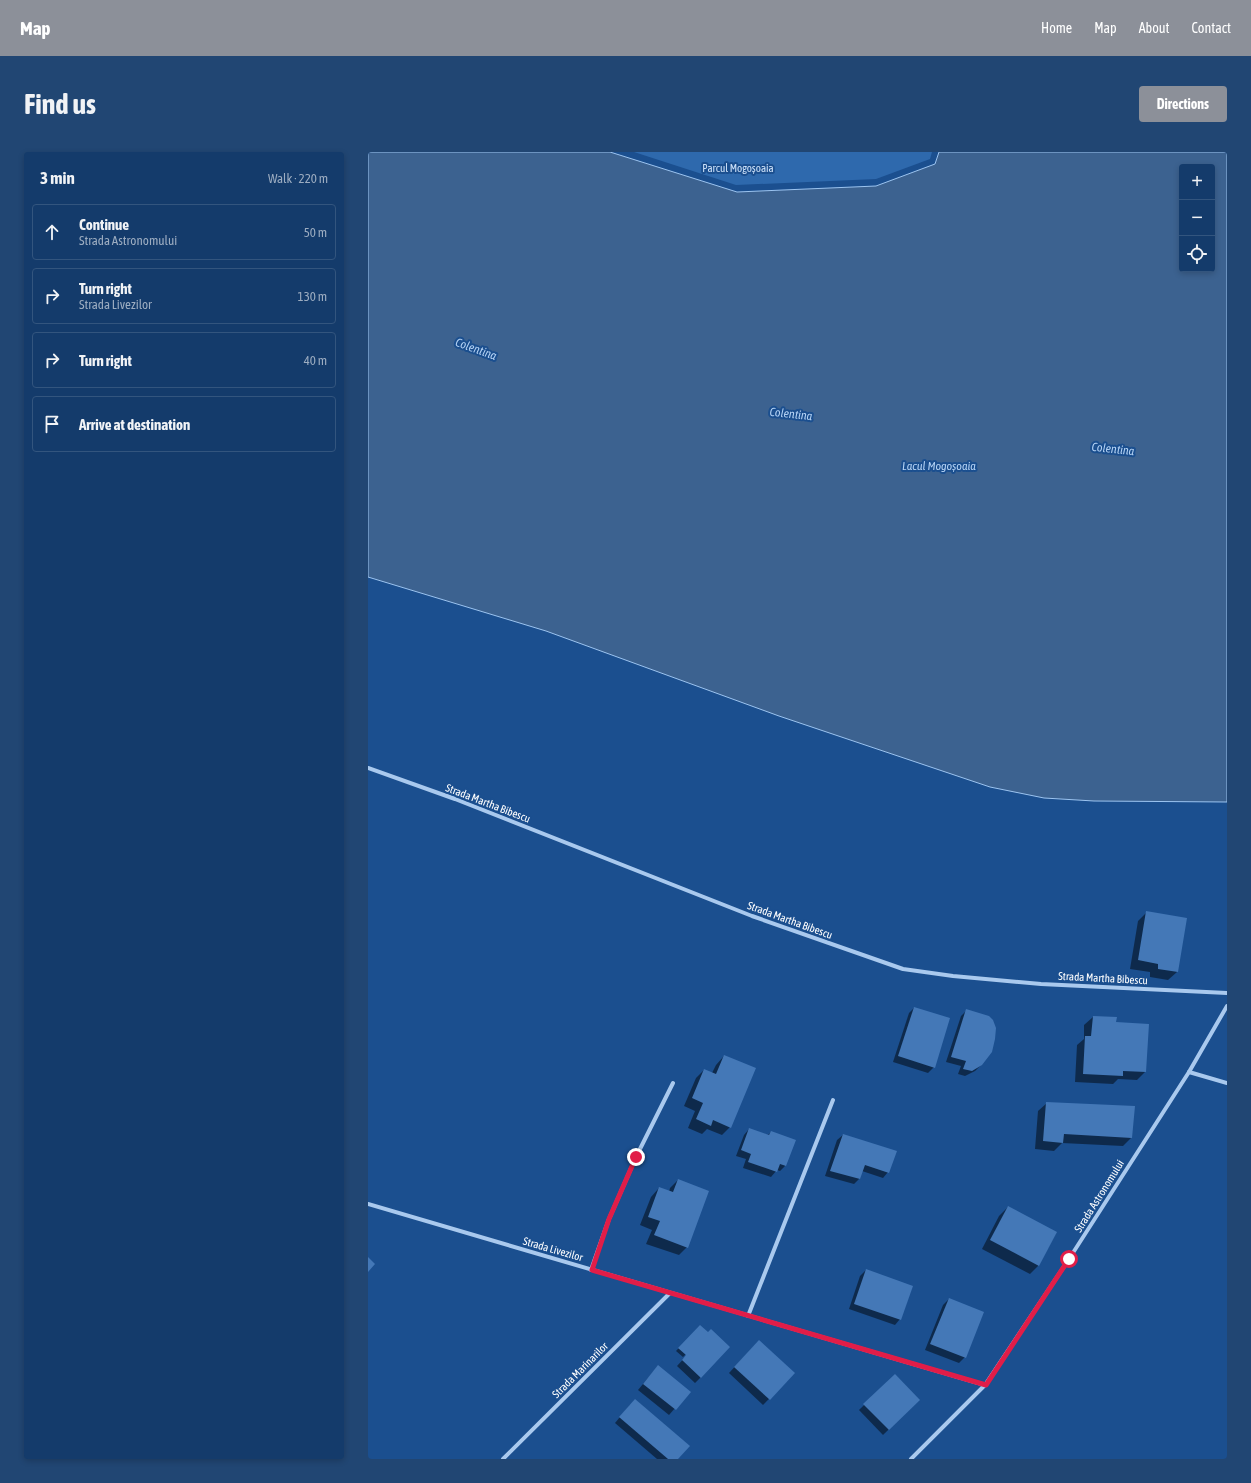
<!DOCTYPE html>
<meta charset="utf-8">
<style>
:root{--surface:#143b6b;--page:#214673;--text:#f1f3f6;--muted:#9dadc1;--line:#33557e;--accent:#8c9099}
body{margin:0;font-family:"Asap Condensed",sans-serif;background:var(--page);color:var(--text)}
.controls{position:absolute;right:12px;top:12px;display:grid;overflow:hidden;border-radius:4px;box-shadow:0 2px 6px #0003}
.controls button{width:36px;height:36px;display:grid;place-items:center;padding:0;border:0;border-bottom:1px solid var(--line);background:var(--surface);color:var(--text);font:20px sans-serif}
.stop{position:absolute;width:12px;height:12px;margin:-9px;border:3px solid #e11d48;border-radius:50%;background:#fff}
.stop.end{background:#e11d48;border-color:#fff;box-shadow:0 1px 4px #0008}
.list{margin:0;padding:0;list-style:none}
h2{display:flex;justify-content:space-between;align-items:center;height:52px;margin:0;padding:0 16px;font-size:17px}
h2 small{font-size:13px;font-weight:400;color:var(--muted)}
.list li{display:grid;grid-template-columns:26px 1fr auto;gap:12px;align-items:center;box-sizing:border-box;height:56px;margin:0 8px 8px;padding:0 8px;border:1px solid var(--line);border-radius:4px}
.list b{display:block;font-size:15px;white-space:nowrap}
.list p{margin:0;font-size:13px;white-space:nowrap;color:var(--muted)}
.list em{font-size:13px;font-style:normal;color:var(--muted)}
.icon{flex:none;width:22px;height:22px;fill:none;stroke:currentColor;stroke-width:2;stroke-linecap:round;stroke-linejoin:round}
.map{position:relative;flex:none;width:859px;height:1307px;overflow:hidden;border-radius:4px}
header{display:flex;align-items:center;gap:24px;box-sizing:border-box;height:56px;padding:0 20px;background:var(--accent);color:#fff}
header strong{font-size:19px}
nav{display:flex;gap:22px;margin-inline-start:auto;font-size:14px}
.intro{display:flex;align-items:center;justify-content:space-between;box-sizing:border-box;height:96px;padding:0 24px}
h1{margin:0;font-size:28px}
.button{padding:10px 18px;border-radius:4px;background:var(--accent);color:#fff;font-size:14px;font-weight:700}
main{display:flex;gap:24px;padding:0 24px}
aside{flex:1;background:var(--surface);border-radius:4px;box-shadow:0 2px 6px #0003}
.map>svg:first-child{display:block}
.green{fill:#2e69ad}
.water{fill:#3c6290;stroke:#9cc4f0;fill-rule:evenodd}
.shadow{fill:#0007}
.building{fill:#4478b7}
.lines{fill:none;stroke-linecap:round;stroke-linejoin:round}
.minor{stroke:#a9c9ee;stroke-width:4}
.route{stroke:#e11d48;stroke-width:5}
.labels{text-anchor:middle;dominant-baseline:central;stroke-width:4;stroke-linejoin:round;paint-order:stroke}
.park-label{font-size:11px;fill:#cfe3fa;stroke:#1b4f8f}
.street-label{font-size:11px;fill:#fff;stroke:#1b4f8f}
.water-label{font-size:12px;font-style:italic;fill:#b5d3f5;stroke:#1b4f8f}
</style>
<header>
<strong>Map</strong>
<nav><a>Home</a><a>Map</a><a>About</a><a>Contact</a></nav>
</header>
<div class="intro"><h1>Find us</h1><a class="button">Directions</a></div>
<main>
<aside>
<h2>3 min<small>Walk · 220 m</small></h2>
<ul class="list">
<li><svg class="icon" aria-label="ahead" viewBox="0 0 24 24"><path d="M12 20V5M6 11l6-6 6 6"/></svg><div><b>Continue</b><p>Strada Astronomului</p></div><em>50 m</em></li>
<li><svg class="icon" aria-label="right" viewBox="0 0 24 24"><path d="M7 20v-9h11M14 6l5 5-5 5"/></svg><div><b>Turn right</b><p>Strada Livezilor</p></div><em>130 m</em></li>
<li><svg class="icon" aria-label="right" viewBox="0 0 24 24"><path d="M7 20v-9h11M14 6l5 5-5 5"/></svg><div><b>Turn right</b></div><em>40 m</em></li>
<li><svg class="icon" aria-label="arrive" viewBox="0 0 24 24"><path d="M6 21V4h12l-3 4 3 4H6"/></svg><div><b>Arrive at destination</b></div></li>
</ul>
</aside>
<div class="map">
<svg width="859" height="1307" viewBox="0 0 859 1307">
<rect width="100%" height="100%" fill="#1b4f8f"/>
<path class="green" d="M266 0H564L562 7 508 27 368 33Z"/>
<path class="water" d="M0 0H242L369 40 508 34 567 12 571 0H859V650L726 649 676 646 622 635 411 564 178 479 0 425ZM814 15H844V117H814Z"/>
<g class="shadow">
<path d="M779 760 809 820 800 828 782 825V820L762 817 770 769Z"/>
<path d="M546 856 566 915 560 921 525 910 541 861Z"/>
<path d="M599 858 613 913 607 919 597 924 590 922 593 914 578 910 593 864Z"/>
<path d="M725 865 748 866 747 871 777 920 769 928 750 927 745 932 707 930 709 893 716 887V873Z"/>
<path d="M356 904 362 975 354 983 339 977 334 982 320 976 327 959 316 954 328 926 336 918 344 921 348 913Z"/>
<path d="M679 951 763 986 755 994 694 991 686 999 667 997 670 959Z"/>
<path d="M381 977 400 983 403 980 426 989 417 1014 412 1019 409 1018 403 1025 375 1016 378 1007 368 1004 376 983Z"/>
<path d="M475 983 520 1020 515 1026 494 1019 491 1027 486 1032 457 1024 469 988Z"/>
<path d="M310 1028 319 1095 311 1103 278 1092 284 1078 272 1073 283 1045 291 1036 301 1040 302 1036Z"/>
<path d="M640 1055 688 1081 670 1114 662 1122 614 1097 631 1064Z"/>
<path d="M498 1118 532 1167 527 1173 481 1157 492 1124Z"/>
<path d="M581 1147 597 1205 591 1211 557 1198 575 1153Z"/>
<path d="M332 1174 333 1225 327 1231 309 1214 320 1202 319 1201 315 1205 308 1199Z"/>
<path d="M386 1194 426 1221 395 1253 361 1221Z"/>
<path d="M290 1214 321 1240 301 1263 270 1238Z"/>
<path d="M527 1223 551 1248 515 1283 491 1258Z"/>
<path d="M262 1253 309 1307H289L247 1271Z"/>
</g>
<g class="building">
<path d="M778 759 819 766 810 820 790 817V812L770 808Z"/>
<path d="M546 855 582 866 567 916 530 904Z"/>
<path d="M598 857 621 864 625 868 628 876 627 887 624 900 614 913 604 919 595 917 598 909 583 905Z"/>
<path d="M725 864 749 865 748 870 781 872 778 920 755 919V924L715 922 717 884H723Z"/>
<path d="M356 903 388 916 363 976 345 968 343 974 328 967 335 951 324 946 336 917 348 922Z"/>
<path d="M678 950 767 954 764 986 696 982 695 991 675 989Z"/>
<path d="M381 976 401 983 403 979 428 988 418 1014 412 1012 409 1020 380 1010 383 1002 373 998Z"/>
<path d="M475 982 529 999 521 1021 497 1013 492 1027 462 1019Z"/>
<path d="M310 1027 341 1039 320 1096 286 1083 292 1069 280 1065 291 1035 305 1040Z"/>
<path d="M640 1054 689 1080 671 1114 622 1088Z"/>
<path d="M0 1105 7 1112 0 1120Z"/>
<path d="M498 1117 545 1134 533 1168 486 1152Z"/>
<path d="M581 1146 616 1160 598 1206 562 1192Z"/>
<path d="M332 1173 340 1180 343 1177 362 1195 333 1226 314 1208 318 1203 310 1196Z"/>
<path d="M391 1188 427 1221 402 1248 366 1215Z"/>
<path d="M290 1213 323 1240 308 1258 275 1232Z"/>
<path d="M527 1222 552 1248 521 1278 495 1252Z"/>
<path d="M267 1247 322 1294 310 1307H300L251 1265Z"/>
</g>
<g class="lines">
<g class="minor">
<path d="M0 616 87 647 384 764 535 817 585 824 673 832 859 841"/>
<path d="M821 920 859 931"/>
<path d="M0 1052 617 1233"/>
<path d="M223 1118 241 1067 268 1005 305 931"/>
<path d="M380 1164 465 948"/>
<path d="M135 1307 302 1141"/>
<path d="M543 1307 617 1233 701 1107 821 920 859 854"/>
</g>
</g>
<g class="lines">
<path class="route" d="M268 1005 241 1067 224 1118 618 1233 701 1107"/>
</g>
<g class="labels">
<g class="park-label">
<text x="370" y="16">Parcul Mogoșoaia</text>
</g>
<g class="street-label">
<text transform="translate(120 651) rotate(21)">Strada Martha Bibescu</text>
<text transform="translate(422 768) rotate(20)">Strada Martha Bibescu</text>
<text transform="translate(735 826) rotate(3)">Strada Martha Bibescu</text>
<text transform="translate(731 1044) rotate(-58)">Strada Astronomului</text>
<text transform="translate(185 1097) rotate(16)">Strada Livezilor</text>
<text transform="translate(212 1218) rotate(-45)">Strada Marinarilor</text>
</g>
<g class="water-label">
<text transform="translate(108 197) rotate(20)">Colentina</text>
<text transform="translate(423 262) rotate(6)">Colentina</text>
<text transform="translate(745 297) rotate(6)">Colentina</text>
<text x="571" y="314">Lacul Mogoșoaia</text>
</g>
</g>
</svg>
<div class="controls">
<button>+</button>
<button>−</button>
<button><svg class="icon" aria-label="locate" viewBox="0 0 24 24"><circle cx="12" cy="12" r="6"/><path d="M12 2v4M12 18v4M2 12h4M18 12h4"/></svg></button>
</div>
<div class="stop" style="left:701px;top:1107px"></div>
<div class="stop end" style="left:268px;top:1005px"></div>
</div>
</main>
